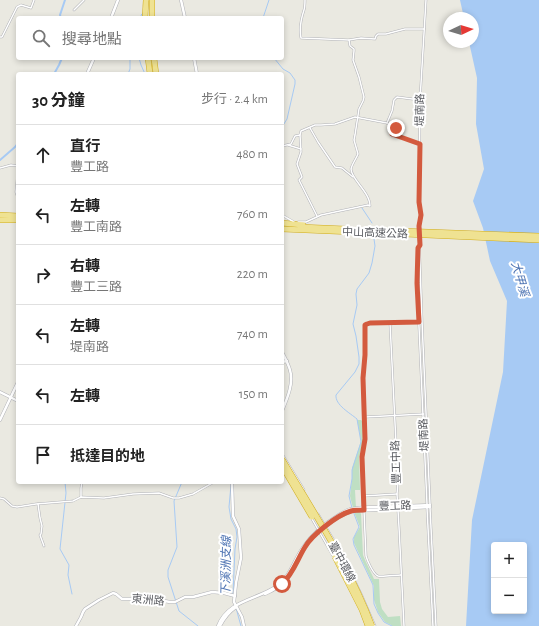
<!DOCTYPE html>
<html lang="zh-TW">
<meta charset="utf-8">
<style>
:root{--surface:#fff;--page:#f2f2f2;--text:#222;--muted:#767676;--line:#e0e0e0}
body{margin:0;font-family:"Alegreya Sans","Noto Sans TC",sans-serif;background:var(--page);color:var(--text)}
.controls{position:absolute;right:12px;bottom:12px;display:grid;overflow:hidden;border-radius:4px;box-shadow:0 2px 6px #0003}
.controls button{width:36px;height:36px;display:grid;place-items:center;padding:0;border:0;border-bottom:1px solid var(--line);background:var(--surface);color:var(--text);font:20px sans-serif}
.compass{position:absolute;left:443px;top:12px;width:36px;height:36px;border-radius:50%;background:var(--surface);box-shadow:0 2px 6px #0003;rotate:86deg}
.stop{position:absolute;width:12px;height:12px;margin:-9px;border:3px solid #d35a3e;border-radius:50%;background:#fff}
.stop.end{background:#d35a3e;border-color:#fff;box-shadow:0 1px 4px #0008}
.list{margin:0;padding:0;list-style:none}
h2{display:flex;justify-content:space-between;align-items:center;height:52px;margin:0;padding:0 16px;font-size:17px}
h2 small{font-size:13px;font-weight:400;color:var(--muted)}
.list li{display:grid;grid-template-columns:26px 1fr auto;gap:12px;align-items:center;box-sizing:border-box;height:60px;padding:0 16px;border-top:1px solid var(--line)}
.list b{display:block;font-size:15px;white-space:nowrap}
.list p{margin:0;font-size:13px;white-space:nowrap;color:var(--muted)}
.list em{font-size:13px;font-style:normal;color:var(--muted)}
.icon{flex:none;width:22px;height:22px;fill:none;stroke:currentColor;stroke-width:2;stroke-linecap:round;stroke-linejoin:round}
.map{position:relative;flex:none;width:539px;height:626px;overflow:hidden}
.search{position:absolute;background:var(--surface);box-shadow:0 2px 6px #0003;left:16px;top:16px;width:268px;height:44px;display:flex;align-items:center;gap:10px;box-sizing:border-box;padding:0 14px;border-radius:4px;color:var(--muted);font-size:15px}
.panel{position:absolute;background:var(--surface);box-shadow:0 2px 6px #0003;left:16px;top:72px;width:268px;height:412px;border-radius:4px}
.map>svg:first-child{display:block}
.green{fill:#bfdfc3}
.water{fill:#a7caf4;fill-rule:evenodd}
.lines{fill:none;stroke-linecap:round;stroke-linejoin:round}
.stream{stroke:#a7caf4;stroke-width:1}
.canal{stroke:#a7caf4;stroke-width:2}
.minor-casing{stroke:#b1b2b7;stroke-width:2.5}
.tertiary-casing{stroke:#b1b2b7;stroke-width:3.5}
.motorway-casing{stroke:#d1ac1a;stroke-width:6}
.minor{stroke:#fff;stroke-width:1.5}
.tertiary{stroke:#fff;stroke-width:2.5}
.motorway{stroke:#efe292;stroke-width:5}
.motorway-bridge-casing{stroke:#d1ac1a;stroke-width:6;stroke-linecap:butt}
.motorway-bridge{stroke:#efe292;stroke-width:5}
.route{stroke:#d35a3e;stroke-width:5}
.labels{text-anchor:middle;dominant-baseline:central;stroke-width:4;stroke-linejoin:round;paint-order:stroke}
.street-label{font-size:11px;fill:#595b60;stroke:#fff}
.water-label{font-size:12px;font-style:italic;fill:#4e74b3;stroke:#fff}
</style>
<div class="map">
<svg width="539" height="626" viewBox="0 0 539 626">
<rect width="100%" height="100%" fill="#eae9e1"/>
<g class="green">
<path d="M357 420H361L362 421 363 441 359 458 360 490H355L356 508H353L350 496 352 478V468L361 441Z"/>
<path d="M354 512H360L361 514 363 555 365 560 374 579H379L380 602 382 609 388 617 400 616 401 626H392L391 625 385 622 378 612 374 600V586L354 543V537L360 527Z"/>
</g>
<path class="water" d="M460 0H539V626H466L472 520 503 372 507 301 490 261 483 228 473 201 484 169 476 124 477 78 469 42H473V18H464ZM494 545H524V611H494Z"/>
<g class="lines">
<g class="stream">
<path d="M142 18 141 15 143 13"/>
<path d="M263 18 269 0"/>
<path d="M139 58 141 65 145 74"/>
<path d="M274 58 283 69 290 73 295 80V84L287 119 282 127"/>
<path d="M128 74 130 69V58"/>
<path d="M282 174V175"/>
<path d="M362 208 372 223"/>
<path d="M65 482 66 493 60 549 69 565 68 575 72 594"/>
<path d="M182 482 174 501 177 547 168 570V577L179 611 198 626"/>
<path d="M231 485 229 507 231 519 236 529 237 537 235 549 233 594"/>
<path d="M352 508 349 496 352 479V470L361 442 357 419C350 413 335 405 336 395L355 372 359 364V357L356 336 353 324 357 305 356 294 357 289 369 273 372 263 375 246 374 239"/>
<path d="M353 511 359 527 353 539 354 545 373 585 374 604 378 613 384 622 392 626"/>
<path d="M236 608 241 626"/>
</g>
<g class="canal">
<path d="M61 18 60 15 65 0"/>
<path d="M54 74 59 65 62 58"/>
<path d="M0 160 15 147 18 143"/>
</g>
<g class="minor-casing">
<g id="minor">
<path d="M305 0C305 3 305 7 304 10 301 19 299 28 301 38L349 40 361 38 375 39 376 36 378 34H386L405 29H424"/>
<path d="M74 10 84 0"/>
<path d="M0 37H2L17 7 21 5 31 8 34 0"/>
<path d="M387 123 392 111 394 100 397 97 420 100"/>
<path d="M310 128 318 142 335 167 342 168 353 177"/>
<path d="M288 145 301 149"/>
<path d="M282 146 291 144 295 136 300 135"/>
<path d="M0 168 11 165 18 166"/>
<path d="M18 171 16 192 18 198"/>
<path d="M282 215 294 222"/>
<path d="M317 216 299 180 302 177 297 164 301 152 300 135 301 131 315 125H321L335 124 355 117 387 123 396 128 392 133V134L420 144"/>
<path d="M298 222H306L321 215 368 205 370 206C370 192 351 179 351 169 352 164 356 159 358 154L354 140 355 135 359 109 363 101 364 97 359 77 353 60 354 51V49L350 46 349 40"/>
<path d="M419 230 421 215 419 202 420 100 426 0"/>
<path d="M419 236 422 321 430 504"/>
<path d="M419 246 417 283 427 504"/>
<path d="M390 323 398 483 397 494 399 527 404 626"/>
<path d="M365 417 424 414"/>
<path d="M282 454 304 490"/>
<path d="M363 496 397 494"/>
<path d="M81 497V488L82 482"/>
<path d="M0 498 4 499 12 506 17 507 36 504 73 501 81 497 104 498 133 494 159 493 173 498H179L193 494 214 482"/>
<path d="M38 504 40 518 42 526 41 534 40 535 44 546"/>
<path d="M363 508 362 457 365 439 363 378 365 355V329C365 325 366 324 370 323L420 322"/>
<path d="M427 508 433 626"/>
<path d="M430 508 436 626"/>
<path d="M364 511 366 556C367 560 373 574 378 576 382 577 396 575 401 575"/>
<path d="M318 514C340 549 359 587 375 626"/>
<path d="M312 519 333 556"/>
</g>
</g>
<g class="tertiary-casing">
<g id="tertiary">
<path d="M181 0 185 18"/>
<path d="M111 18 118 0"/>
<path d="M194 58 197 74"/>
<path d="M87 74 94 58"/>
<path d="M282 352C285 358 288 363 290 370 294 383 287 399 282 411"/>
<path d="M282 362 287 361"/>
<path d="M0 392 18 401"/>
<path d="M0 420 18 382"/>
<path d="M232 482 233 516 239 529 241 558 236 583 234 602 242 617 244 626"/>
<path d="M311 539C322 528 337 516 353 511L430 507"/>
<path d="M265 594C293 582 292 568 306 545"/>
<path d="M76 626 81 617 83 612 85 609 99 600 113 593 116 594 122 599H131L145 601 153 599 170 602H175L185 597H193L212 592 224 593 235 596"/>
<path d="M218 626C228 600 257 600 277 586 291 576 294 559 304 546 313 533 324 524 337 516 342 513 346 510 351 509 360 507 369 507 378 507 396 506 413 506 430 505"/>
<path d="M220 626C224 618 229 612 236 607"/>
</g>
</g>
<g class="motorway-casing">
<g id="motorway">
<path d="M152 18V0"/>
<path d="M148 58 150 74"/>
<path d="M154 58 156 74"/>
<path d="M0 215 18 216"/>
<path d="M0 220H18"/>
<path d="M282 223 303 225"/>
<path d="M300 227 346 229"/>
<path d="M282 229 401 234"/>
</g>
</g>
<use href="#minor" class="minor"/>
<use href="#tertiary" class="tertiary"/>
<use href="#motorway" class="motorway"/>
<g class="motorway-bridge-casing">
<g id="motorway-bridge">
<path d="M145 18 146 0"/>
<path d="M401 231 539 236"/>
<path d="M404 234 539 240"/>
<path d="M282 459C314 513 350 567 372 626"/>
<path d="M282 466 312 517"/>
<path d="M335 557 362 610 368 626"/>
</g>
</g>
<use href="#motorway-bridge" class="motorway-bridge"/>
</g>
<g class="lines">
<path class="route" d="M282 584C293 574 297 560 305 547 312 535 337 515 351 511 355 510 359 510 364 510L362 457 365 439 363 378 365 355V325L367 324 370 323 419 322 417 283 418 248 420 245 419 226 421 215 419 202 420 144 392 134V133L396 128"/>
</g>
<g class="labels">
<g class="street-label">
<text transform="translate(420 110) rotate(-89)">堤南路</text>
<text transform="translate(375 233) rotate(2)">中山高速公路</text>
<text transform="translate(424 435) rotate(-93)">堤南路</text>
<text transform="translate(396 462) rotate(-92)">豐工中路</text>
<text transform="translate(395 506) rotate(-2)">豐工路</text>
<text transform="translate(342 562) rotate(62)">臺中環線</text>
<text transform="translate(148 600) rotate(5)">東洲路</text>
</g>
<g class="water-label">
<text transform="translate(520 279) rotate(74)">大甲溪</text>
<text transform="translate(226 566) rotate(-89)">下溪洲支線</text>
</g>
</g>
</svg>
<div class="controls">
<button>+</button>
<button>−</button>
</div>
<svg class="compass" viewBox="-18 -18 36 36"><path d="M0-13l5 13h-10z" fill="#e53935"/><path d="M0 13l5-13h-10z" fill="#767676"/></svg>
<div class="stop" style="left:282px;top:584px"></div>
<div class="stop end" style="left:396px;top:128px"></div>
<div class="search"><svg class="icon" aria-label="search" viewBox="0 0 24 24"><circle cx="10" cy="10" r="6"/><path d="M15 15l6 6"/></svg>搜尋地點</div>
<section class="panel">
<h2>30 分鐘<small>步行 · 2.4 km</small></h2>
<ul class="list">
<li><svg class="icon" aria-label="ahead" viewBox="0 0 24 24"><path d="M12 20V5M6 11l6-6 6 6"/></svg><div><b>直行</b><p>豐工路</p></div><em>480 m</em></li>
<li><svg class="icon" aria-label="left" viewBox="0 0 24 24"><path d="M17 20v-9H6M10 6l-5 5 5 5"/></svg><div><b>左轉</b><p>豐工南路</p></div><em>760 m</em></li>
<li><svg class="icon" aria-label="right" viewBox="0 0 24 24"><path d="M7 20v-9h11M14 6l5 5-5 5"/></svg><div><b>右轉</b><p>豐工三路</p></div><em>220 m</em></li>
<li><svg class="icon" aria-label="left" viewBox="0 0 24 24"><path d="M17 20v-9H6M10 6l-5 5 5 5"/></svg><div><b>左轉</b><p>堤南路</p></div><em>740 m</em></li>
<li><svg class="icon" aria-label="left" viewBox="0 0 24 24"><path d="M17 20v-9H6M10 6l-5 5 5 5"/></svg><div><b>左轉</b></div><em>150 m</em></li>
<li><svg class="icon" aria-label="arrive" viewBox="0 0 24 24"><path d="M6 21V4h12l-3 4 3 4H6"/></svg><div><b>抵達目的地</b></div></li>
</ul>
</section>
</div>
